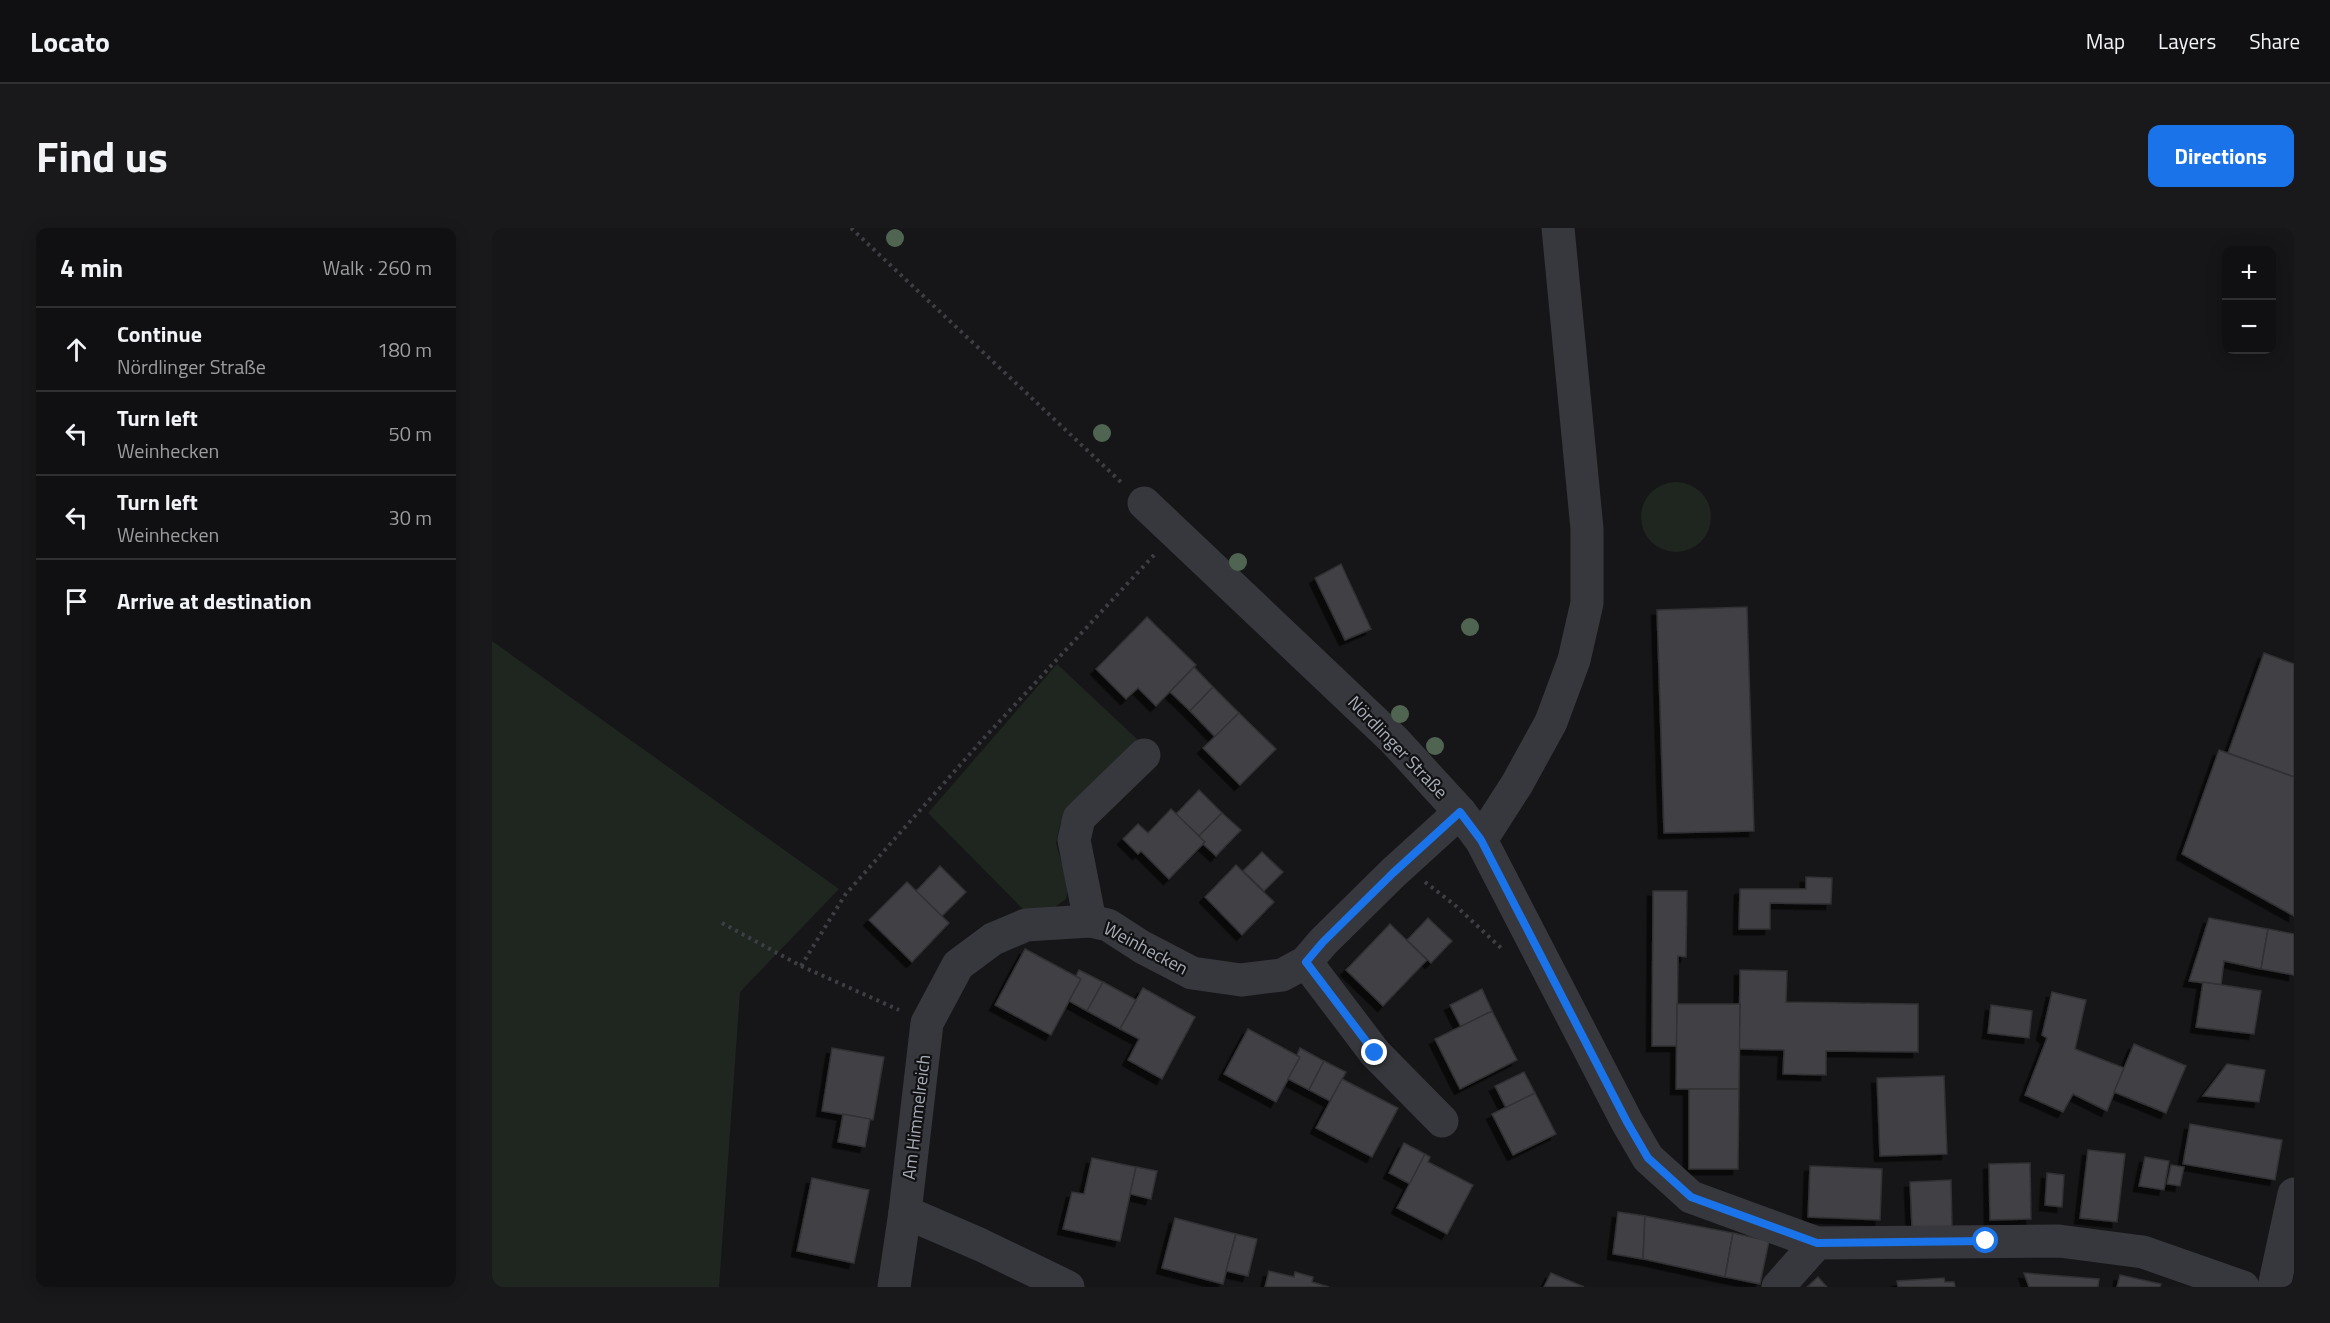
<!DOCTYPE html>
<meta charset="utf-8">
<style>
:root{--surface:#101012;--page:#19191b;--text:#f1f3f6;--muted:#9c9d9f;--line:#303032;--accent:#1a73e8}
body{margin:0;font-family:"Titillium Web",sans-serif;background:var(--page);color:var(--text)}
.controls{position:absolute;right:18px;top:18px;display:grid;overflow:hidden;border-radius:12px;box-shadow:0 3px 15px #0003}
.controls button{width:54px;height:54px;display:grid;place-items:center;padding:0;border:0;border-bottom:2px solid var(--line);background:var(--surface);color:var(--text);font:30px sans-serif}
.stop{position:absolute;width:18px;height:18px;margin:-14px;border:4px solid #1a73e8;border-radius:50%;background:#fff}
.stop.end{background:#1a73e8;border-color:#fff;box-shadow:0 2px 6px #0008}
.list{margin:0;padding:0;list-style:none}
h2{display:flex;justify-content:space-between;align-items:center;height:78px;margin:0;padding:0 24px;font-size:26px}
h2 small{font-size:20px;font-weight:400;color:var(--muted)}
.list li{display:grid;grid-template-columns:39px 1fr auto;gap:18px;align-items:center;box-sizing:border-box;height:84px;padding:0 24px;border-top:2px solid var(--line)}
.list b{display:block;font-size:22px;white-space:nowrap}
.list p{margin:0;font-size:20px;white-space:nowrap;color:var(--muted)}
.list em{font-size:20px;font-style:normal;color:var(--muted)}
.icon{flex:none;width:33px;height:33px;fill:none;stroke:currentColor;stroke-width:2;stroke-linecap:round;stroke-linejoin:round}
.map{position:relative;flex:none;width:1802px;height:1059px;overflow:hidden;border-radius:12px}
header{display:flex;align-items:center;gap:36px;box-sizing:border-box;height:84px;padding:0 30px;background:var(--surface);border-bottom:2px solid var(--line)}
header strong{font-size:28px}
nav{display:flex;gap:33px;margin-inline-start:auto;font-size:21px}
.intro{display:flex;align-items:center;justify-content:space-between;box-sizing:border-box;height:144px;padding:0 36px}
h1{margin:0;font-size:42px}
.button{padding:15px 27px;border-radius:12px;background:var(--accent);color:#fff;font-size:21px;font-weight:700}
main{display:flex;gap:36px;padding:0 36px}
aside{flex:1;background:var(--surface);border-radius:12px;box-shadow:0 3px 15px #0003}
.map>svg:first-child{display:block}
.green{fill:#1e261f}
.building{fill:#404145;stroke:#303034;stroke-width:1.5;filter:url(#shadow)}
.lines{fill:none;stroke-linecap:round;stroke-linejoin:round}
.path{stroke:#3d3f44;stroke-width:4;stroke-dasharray:3 4.5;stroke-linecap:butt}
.minor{stroke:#37383d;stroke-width:33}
.tree{fill:#506452}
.route{stroke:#1a73e8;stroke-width:8}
.labels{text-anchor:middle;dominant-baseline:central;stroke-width:4.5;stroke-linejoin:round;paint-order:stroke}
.street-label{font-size:18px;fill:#a8adb8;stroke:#111113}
</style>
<header>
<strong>Locato</strong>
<nav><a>Map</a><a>Layers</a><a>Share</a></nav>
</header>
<div class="intro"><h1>Find us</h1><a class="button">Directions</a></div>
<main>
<aside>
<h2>4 min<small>Walk · 260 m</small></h2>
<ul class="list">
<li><svg class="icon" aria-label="ahead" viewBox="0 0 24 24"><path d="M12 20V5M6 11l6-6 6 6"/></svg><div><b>Continue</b><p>Nördlinger Straße</p></div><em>180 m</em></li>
<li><svg class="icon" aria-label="left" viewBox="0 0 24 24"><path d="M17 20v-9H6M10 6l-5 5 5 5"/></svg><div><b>Turn left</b><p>Weinhecken</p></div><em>50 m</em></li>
<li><svg class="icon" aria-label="left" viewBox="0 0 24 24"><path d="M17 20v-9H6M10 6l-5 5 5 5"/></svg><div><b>Turn left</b><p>Weinhecken</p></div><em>30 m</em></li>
<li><svg class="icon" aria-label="arrive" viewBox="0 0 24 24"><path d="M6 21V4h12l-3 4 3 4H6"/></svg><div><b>Arrive at destination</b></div></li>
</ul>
</aside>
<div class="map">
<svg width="1802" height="1059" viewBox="0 0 1802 1059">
<defs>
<filter id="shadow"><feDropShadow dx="-5.5" dy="5.5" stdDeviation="0" flood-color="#0009"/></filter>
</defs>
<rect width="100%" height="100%" fill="#161618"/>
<g class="green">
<circle cx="1184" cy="289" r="35"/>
<path d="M0 413 347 661 248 764 227 1059H0Z"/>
<path d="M565 436 646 512 568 596 564 615 570 636 578 651 574 671 563 679 534 684 436 585Z"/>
</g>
<g class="building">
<path d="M849 336 879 401 853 412 823 350Z"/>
<path d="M1255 379 1262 603 1172 605 1165 382Z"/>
<path d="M655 389 704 437 664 478 646 460 634 471 604 441Z"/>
<path d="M1772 425 1802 436V549L1736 525Z"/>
<path d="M702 439 721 459 698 483 678 464Z"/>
<path d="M721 459 747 485 723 509 698 483Z"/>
<path d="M747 485 784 521 748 557 711 520Z"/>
<path d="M1727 522 1802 549V688L1690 626Z"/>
<path d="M707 562 730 585 707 608 684 586Z"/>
<path d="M679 581 713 614 677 651 649 623 646 626 631 611 646 596 656 605Z"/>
<path d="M730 585 749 602 724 628 711 616 713 614 707 608Z"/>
<path d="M770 624 791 644 772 663 751 643Z"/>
<path d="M744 637 782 674 750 707 713 669Z"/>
<path d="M448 638 474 664 450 688 424 663Z"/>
<path d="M1314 649 1340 650 1339 676 1278 675V701H1247L1248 661H1314Z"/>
<path d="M415 654 457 695 420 734 377 692Z"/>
<path d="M1161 663H1195L1194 729 1186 728 1185 818H1160Z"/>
<path d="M936 690 960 713 939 735 915 712Z"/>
<path d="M1717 690 1776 701 1769 741 1732 733 1729 757 1697 753Z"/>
<path d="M898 696 935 732 891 778 854 742Z"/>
<path d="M1776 701 1802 706V747L1769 741Z"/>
<path d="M533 721 589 751 559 807 503 777Z"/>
<path d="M587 742 611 754 595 783 577 773 589 751 584 748Z"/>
<path d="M1248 742 1295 743 1294 774 1426 776V824L1334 823V847L1291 846 1292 822 1247 821Z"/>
<path d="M611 754 644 772 628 801 595 783Z"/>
<path d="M1711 754 1769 763 1762 806 1704 799Z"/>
<path d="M651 760 703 789 670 851 636 832 647 811 628 801Z"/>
<path d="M990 761 1000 783 969 799 958 777Z"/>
<path d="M1560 764 1594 772 1583 821 1632 840 1615 883 1581 866 1571 884 1533 867 1555 810 1550 807Z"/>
<path d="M1185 776H1248L1247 861H1184Z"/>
<path d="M1499 777 1540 783 1537 810 1496 805Z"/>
<path d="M1000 783 1025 832 968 861 943 811Z"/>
<path d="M756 801 808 829 784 874 732 846Z"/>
<path d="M1642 816 1694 838 1674 885 1622 864Z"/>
<path d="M340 820 392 829 381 892 330 883Z"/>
<path d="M808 820 832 833 817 862 796 851 808 829 805 827Z"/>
<path d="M832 833 854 844 838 873 817 862Z"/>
<path d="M1735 836 1773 842 1767 874 1711 868Z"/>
<path d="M1032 844 1043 865 1014 880 1003 858Z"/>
<path d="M1452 848 1455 926 1388 928 1385 850Z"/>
<path d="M850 851 906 880 880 929 824 900Z"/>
<path d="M1197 861H1247L1246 941H1197Z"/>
<path d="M1043 865 1064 906 1021 927 1000 886Z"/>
<path d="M351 886 378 891 373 919 346 914Z"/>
<path d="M1698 896 1790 912 1783 952 1691 936Z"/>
<path d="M912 915 933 926 918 956 897 945Z"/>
<path d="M1596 922 1633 926 1625 994 1588 990Z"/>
<path d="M933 926 938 929 936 934 981 957 955 1006 905 980Z"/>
<path d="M1653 929 1677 933 1672 962 1647 958Z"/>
<path d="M600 930 644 939 628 1013 571 1001 580 964 592 966Z"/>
<path d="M1538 935 1539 991 1498 992 1497 936Z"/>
<path d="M1679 937 1692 939 1688 958 1675 956Z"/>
<path d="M1318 938 1390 941 1388 992 1316 989Z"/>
<path d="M644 939 665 943 659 971 638 966Z"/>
<path d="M1555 945 1572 947 1570 979 1553 977Z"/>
<path d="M320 950 377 962 362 1035 305 1023Z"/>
<path d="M1459 952 1460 999 1420 1000 1418 954Z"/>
<path d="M1126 984 1153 988 1151 1031 1121 1026Z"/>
<path d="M1153 988 1241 1005 1233 1049 1151 1031Z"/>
<path d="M683 990 744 1006 731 1056 670 1040Z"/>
<path d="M1241 1005 1277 1013 1268 1056 1233 1049Z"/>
<path d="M744 1006 765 1011 756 1048 734 1043Z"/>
<path d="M777 1043 802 1049 803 1044 821 1049 820 1054 837 1059H773Z"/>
<path d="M1059 1045 1092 1059H1052Z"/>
<path d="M1532 1045 1607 1051 1606 1059H1537Z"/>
<path d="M1628 1047 1669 1056 1668 1059H1625Z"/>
<path d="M1326 1049 1335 1059H1315Z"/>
<path d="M1452 1050 1453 1054H1462L1463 1059H1406L1405 1053Z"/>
</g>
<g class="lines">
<g class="path">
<path d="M359 0 630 255"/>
<path d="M933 654 964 678 1009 720"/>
<path d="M230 695 309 738 407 782"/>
<path d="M309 738 353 667 492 510 663 326"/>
</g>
<g class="minor">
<path d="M652 275 902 512 968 584 989 612 1135 894 1156 930 1199 969 1325 1015 1567 1013 1651 1024 1751 1059"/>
<path d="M989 612 1025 556 1059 494 1082 432 1095 375V301L1066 0"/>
<path d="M598 693 582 612 587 590 652 527"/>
<path d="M814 734 883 825 950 893"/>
<path d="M413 984 435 795 466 737 501 711 534 697 598 693 616 697 650 719 700 745 749 752 790 747 814 734 831 714 901 645 968 584"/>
<path d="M402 1059 413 984 489 1017 576 1059"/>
<path d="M1286 1059 1325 1015"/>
<path d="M1782 1059 1802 966"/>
</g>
</g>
<g class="tree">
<circle cx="403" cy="10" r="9"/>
<circle cx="610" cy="205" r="9"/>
<circle cx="746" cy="334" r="9"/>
<circle cx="978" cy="399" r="9"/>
<circle cx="908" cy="486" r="9"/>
<circle cx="943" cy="518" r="9"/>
</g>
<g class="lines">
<path class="route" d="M883 825 814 734 831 714 901 645 968 584 989 612 1135 894 1156 930 1199 969 1325 1015 1494 1013"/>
</g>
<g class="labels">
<g class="street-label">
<text transform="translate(906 519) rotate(46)">Nördlinger Straße</text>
<text transform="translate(654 720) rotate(28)">Weinhecken</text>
<text transform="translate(424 889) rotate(-83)">Am Himmelreich</text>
</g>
</g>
</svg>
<div class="controls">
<button>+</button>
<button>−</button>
</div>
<div class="stop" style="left:1494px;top:1013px"></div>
<div class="stop end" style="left:883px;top:825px"></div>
</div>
</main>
